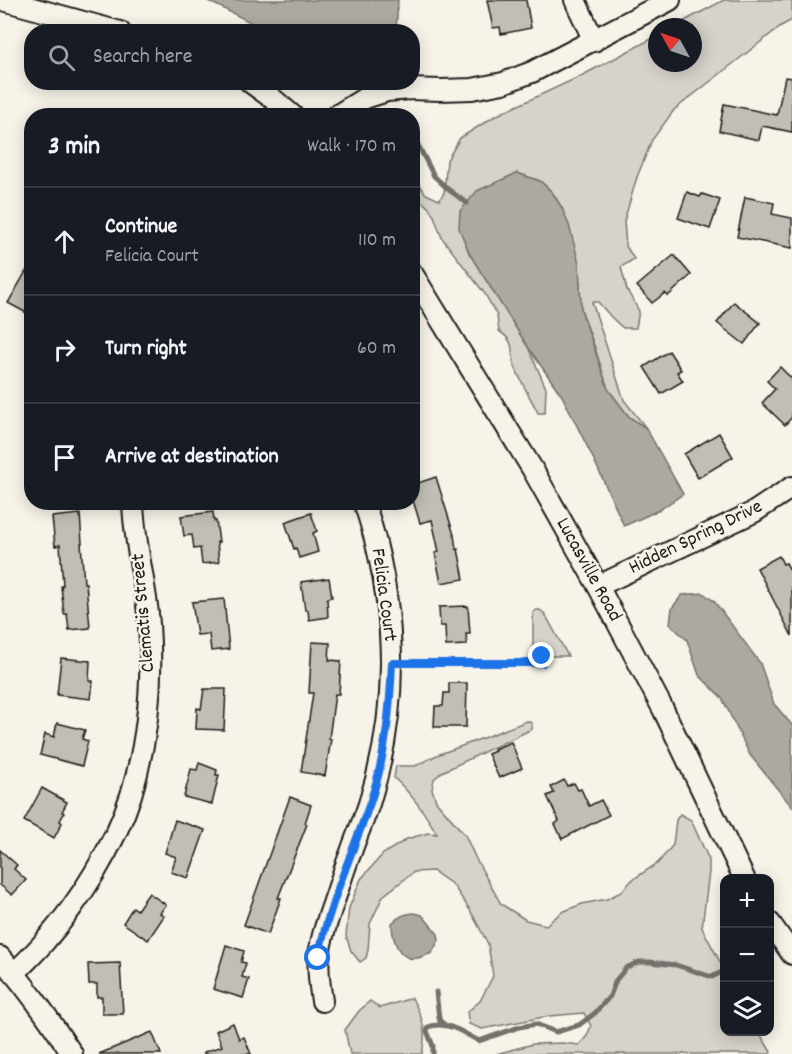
<!DOCTYPE html>
<meta charset="utf-8">
<style>
:root{--surface:#171b24;--page:#242831;--text:#f1f3f6;--muted:#9ea1a6;--line:#363941}
body{margin:0;font-family:Dekko,sans-serif;background:var(--page);color:var(--text)}
.controls{position:absolute;right:18px;bottom:18px;display:grid;overflow:hidden;border-radius:12px;box-shadow:0 3px 15px #0003}
.controls button{width:54px;height:54px;display:grid;place-items:center;padding:0;border:0;border-bottom:2px solid var(--line);background:var(--surface);color:var(--text);font:30px sans-serif}
.compass{position:absolute;left:648px;top:18px;width:54px;height:54px;border-radius:50%;background:var(--surface);box-shadow:0 3px 15px #0003;rotate:310deg}
.stop{position:absolute;width:18px;height:18px;margin:-14px;border:4px solid #1a73e8;border-radius:50%;background:#fff}
.stop.end{background:#1a73e8;border-color:#fff;box-shadow:0 2px 6px #0008}
.list{margin:0;padding:0;list-style:none}
h2{display:flex;justify-content:space-between;align-items:center;height:78px;margin:0;padding:0 24px;font-size:26px}
h2 small{font-size:20px;font-weight:400;color:var(--muted)}
.list li{display:grid;grid-template-columns:39px 1fr auto;gap:18px;align-items:center;box-sizing:border-box;height:108px;padding:0 24px;border-top:2px solid var(--line)}
.list b{display:block;font-size:22px;white-space:nowrap}
.list p{margin:0;font-size:20px;white-space:nowrap;color:var(--muted)}
.list em{font-size:20px;font-style:normal;color:var(--muted)}
.icon{flex:none;width:33px;height:33px;fill:none;stroke:currentColor;stroke-width:2;stroke-linecap:round;stroke-linejoin:round}
.map{position:relative;flex:none;width:792px;height:1054px;overflow:hidden}
.search{position:absolute;background:var(--surface);box-shadow:0 3px 15px #0003;left:24px;top:24px;width:396px;height:66px;display:flex;align-items:center;gap:15px;box-sizing:border-box;padding:0 21px;border-radius:24px;color:var(--muted);font-size:22px}
.panel{position:absolute;background:var(--surface);box-shadow:0 3px 15px #0003;left:24px;top:108px;width:396px;height:402px;border-radius:24px}
.map>svg:first-child{display:block}
.green{fill:#d7d3cb;stroke:#7a7874;stroke-width:1.5}
.water{fill:#aca9a2;stroke:#72716c;stroke-width:1.5}
.lines{fill:none;stroke-linecap:round;stroke-linejoin:round}
.stream{stroke:#72716c;stroke-width:5}
.building{fill:#c0beb5;stroke:#1c1c1c;stroke-width:1.5}
.minor-casing{stroke:#1c1c1c;stroke-width:24}
.path{stroke:#1c1c1c;stroke-width:3;stroke-dasharray:6 4.5;stroke-linecap:butt}
.minor{stroke:#f7f3e8;stroke-width:20}
.route{stroke:#1a73e8;stroke-width:8}
.labels{text-anchor:middle;dominant-baseline:central;stroke-width:5;stroke-linejoin:round;paint-order:stroke}
.street-label{font-size:20px;fill:#1c1c1c;stroke:#f7f3e8}
</style>
<div class="map">
<svg width="792" height="1054" viewBox="0 0 792 1054">
<rect width="100%" height="100%" fill="#f7f3e8"/>
<filter id="ink" filterUnits="userSpaceOnUse"><feTurbulence type="fractalNoise" baseFrequency=".0167" numOctaves="2"/><feDisplacementMap in="SourceGraphic" scale="12" xChannelSelector="R" yChannelSelector="G"/><feConvolveMatrix kernelMatrix="1 2 1 2 8 2 1 2 1" color-interpolation-filters="sRGB"/></filter>
<g filter="url(#ink)">
<g class="green">
<path d="M724 0H792V20L781 26 674 110 652 140 637 177 624 221 626 246 634 259 621 267 627 290 639 311 636 328H623L612 318 598 302H592L624 400 646 428 629 417 608 389 595 348 581 309 579 263 562 208 552 192 540 181 517 173 477 191 469 253 528 347 546 388 545 413H538C531 399 522 384 516 369 508 353 519 344 499 331L497 316 485 294 442 238 434 216 429 208 416 196 413 188 412 176 426 194 439 200 444 193 447 160 460 138 495 116 581 76 657 36V63H693V27H673Z"/>
<path d="M536 610H540L545 614 568 656H533V613Z"/>
<path d="M527 721 532 723V729L442 772 434 779 432 789 436 801 465 835 476 859 501 904 526 920 546 925 562 912 582 904 607 899 621 892 632 880 658 863 673 845 676 820 680 814 691 820 709 860V872L702 928 724 969V1032H759L771 1052 769 1054H496L533 1044 562 1043 579 1045 587 1036 591 1026 584 1013 549 1016 482 1029 469 1024 467 1012 480 1001 493 976 488 944 470 910 453 885 433 871 414 872 383 896 370 924 368 950 366 958 360 962 351 951 346 936 349 908 361 879 383 854 407 839 428 833 437 834C425 813 412 794 394 778L396 766H415L437 755 470 743Z"/>
<path d="M412 998C423 1018 427 1031 422 1054H350L345 1030 359 1011 370 1001 380 1008Z"/>
</g>
<g class="water">
<path d="M206 0H398L396 31H268Z"/>
<path d="M517 173 540 181 552 192 562 208 569 225 579 263 581 309 608 389 629 417 646 428 683 494 659 510 624 526 594 460 562 396 528 347 469 253 459 228 460 211 477 191Z"/>
<path d="M703 593 714 601 760 663 774 704 792 725V807L750 755 722 698 699 675 687 640 670 624 672 608 682 595Z"/>
<path d="M414 913 422 915 438 934 439 940 432 953C427 955 422 957 418 958 398 962 392 938 392 923 399 916 405 914 414 913Z"/>
</g>
<g class="lines">
<g class="stream">
<path d="M415 123 414 130 417 143 434 176 449 190 467 203"/>
<path d="M436 992 439 1018 440 1021 445 1025"/>
<path d="M433 1054V1046L427 1031 428 1027C447 1020 463 1033 479 1041L519 1027 536 1024 556 1032 579 1025 595 1013 610 996 616 980 626 968 639 962H650L676 965 712 977 724 971"/>
</g>
</g>
<g class="building">
<path d="M487 0H526L531 28 501 34 500 27 493 28Z"/>
<path d="M785 77 792 78V132L762 126 759 140 719 131 724 104 777 115Z"/>
<path d="M687 192 700 197 702 194 720 200 710 229 678 218Z"/>
<path d="M745 197 774 203 772 214 792 218V248L737 237Z"/>
<path d="M674 255 691 275 668 296 665 293 652 303 637 286Z"/>
<path d="M32 261V316L8 303Z"/>
<path d="M734 302 760 323 744 344 717 323Z"/>
<path d="M669 351 681 370 677 372 683 381 661 394 644 367Z"/>
<path d="M780 367 792 379V417L785 425 762 403 775 389 767 381Z"/>
<path d="M719 433 733 457 698 478 684 454Z"/>
<path d="M436 477 454 535 456 549H458L464 579 441 583 435 553 439 552 432 520 420 523 412 497V485Z"/>
<path d="M213 512 214 521H216L219 542H217L219 562 202 564 200 548 194 549 192 535 184 536 181 516Z"/>
<path d="M311 513 317 531 313 533 318 552 299 558 296 548 294 549 285 522Z"/>
<path d="M80 514 82 543H81L84 583H86L90 628 69 630 67 614H64L61 586 63 585 60 545 55 546 52 517Z"/>
<path d="M779 556 783 564 786 563 792 574V636L757 568Z"/>
<path d="M329 578 332 597 327 598 328 617 309 620 308 610H305L301 582Z"/>
<path d="M224 599 229 649 211 651 209 634 197 635 192 602Z"/>
<path d="M468 606 470 634H466L467 645 446 646 445 626H440L439 607Z"/>
<path d="M312 642 330 643 329 660 341 661 339 694H335L329 739H331L325 776 301 772 313 693H309Z"/>
<path d="M61 658 90 661 89 681H93L91 699 57 695Z"/>
<path d="M449 683H467L466 727H434L435 706H443L444 693H449Z"/>
<path d="M204 689H226L224 730 196 729 197 708 201 709Z"/>
<path d="M57 723 85 730 82 739 88 741 82 766 40 755 45 734 54 737Z"/>
<path d="M511 742 522 768 499 778 488 754 495 751 494 749Z"/>
<path d="M199 763 217 770 216 775H219L212 804 184 797 191 769 197 770Z"/>
<path d="M564 780 567 786 574 783 578 790 581 789 589 806 601 800 609 815 562 839 555 824 559 821 547 796 554 793 551 787Z"/>
<path d="M42 788 67 802 62 812 64 813 60 821 62 823 54 838 24 821Z"/>
<path d="M290 797 311 805 305 823 307 824 278 898H281L268 934 244 925Z"/>
<path d="M175 820 205 830 188 878 171 872 176 857 165 853Z"/>
<path d="M0 850 17 865 14 869 26 880 12 895 0 885Z"/>
<path d="M149 893 166 905 160 913 164 916 148 940 123 923 133 907 137 910Z"/>
<path d="M226 945 244 951 241 962 246 963 242 977 249 979 243 998 213 989Z"/>
<path d="M120 963 123 1014H102V997H97V984H89L88 964Z"/>
<path d="M233 1023 239 1039 244 1037 251 1054H204V1052L222 1046 216 1031Z"/>
<path d="M152 1032 161 1054H99Z"/>
</g>
<g class="lines">
<g class="minor-casing">
<g id="minor">
<path d="M3 0 120 32"/>
<path d="M575 0 594 41"/>
<path d="M250 82 272 98 293 116"/>
<path d="M336 116 365 98 387 91 410 89 441 90 472 89 503 83 532 72 670 0"/>
<path d="M412 273 533 470 598 586 663 709 744 878"/>
<path d="M598 586 754 512 792 487"/>
<path d="M770 923 792 954"/>
<path d="M0 957C27 987 50 1020 72 1054"/>
<path d="M15 973C25 962 36 952 46 940 80 901 115 845 131 795 148 740 153 682 149 624 146 584 134 543 133 502"/>
<path d="M322 1001C320 987 317 971 319 956 321 938 327 921 333 904 339 887 344 869 351 852 357 834 366 816 371 797 401 700 396 598 364 502"/>
</g>
</g>
<path class="path" d="M407 663H542V656"/>
<use href="#minor" class="minor"/>
</g>
</g>
<g class="lines" filter="url(#ink)">
<path class="route" d="M318 958C329 903 353 852 371 800 386 755 390 709 392 663H542V656"/>
</g>
<g class="labels">
<g class="street-label">
<text transform="translate(696 538) rotate(-26)">Hidden Spring Drive</text>
<text transform="translate(588 570) rotate(61)">Lucasville Road</text>
<text transform="translate(383 595) rotate(82)">Felicia Court</text>
<text transform="translate(144 613) rotate(-95)">Clematis Street</text>
</g>
</g>
</svg>
<div class="controls">
<button>+</button>
<button>−</button>
<button><svg class="icon" aria-label="layers" viewBox="0 0 24 24"><path d="M12 4l9 5-9 5-9-5zM3 14l9 5 9-5"/></svg></button>
</div>
<svg class="compass" viewBox="-18 -18 36 36"><path d="M0-13l5 13h-10z" fill="#e53935"/><path d="M0 13l5-13h-10z" fill="#9ea1a6"/></svg>
<div class="stop" style="left:318px;top:958px"></div>
<div class="stop end" style="left:542px;top:656px"></div>
<div class="search"><svg class="icon" aria-label="search" viewBox="0 0 24 24"><circle cx="10" cy="10" r="6"/><path d="M15 15l6 6"/></svg>Search here</div>
<section class="panel">
<h2>3 min<small>Walk · 170 m</small></h2>
<ul class="list">
<li><svg class="icon" aria-label="ahead" viewBox="0 0 24 24"><path d="M12 20V5M6 11l6-6 6 6"/></svg><div><b>Continue</b><p>Felicia Court</p></div><em>110 m</em></li>
<li><svg class="icon" aria-label="right" viewBox="0 0 24 24"><path d="M7 20v-9h11M14 6l5 5-5 5"/></svg><div><b>Turn right</b></div><em>60 m</em></li>
<li><svg class="icon" aria-label="arrive" viewBox="0 0 24 24"><path d="M6 21V4h12l-3 4 3 4H6"/></svg><div><b>Arrive at destination</b></div></li>
</ul>
</section>
</div>
